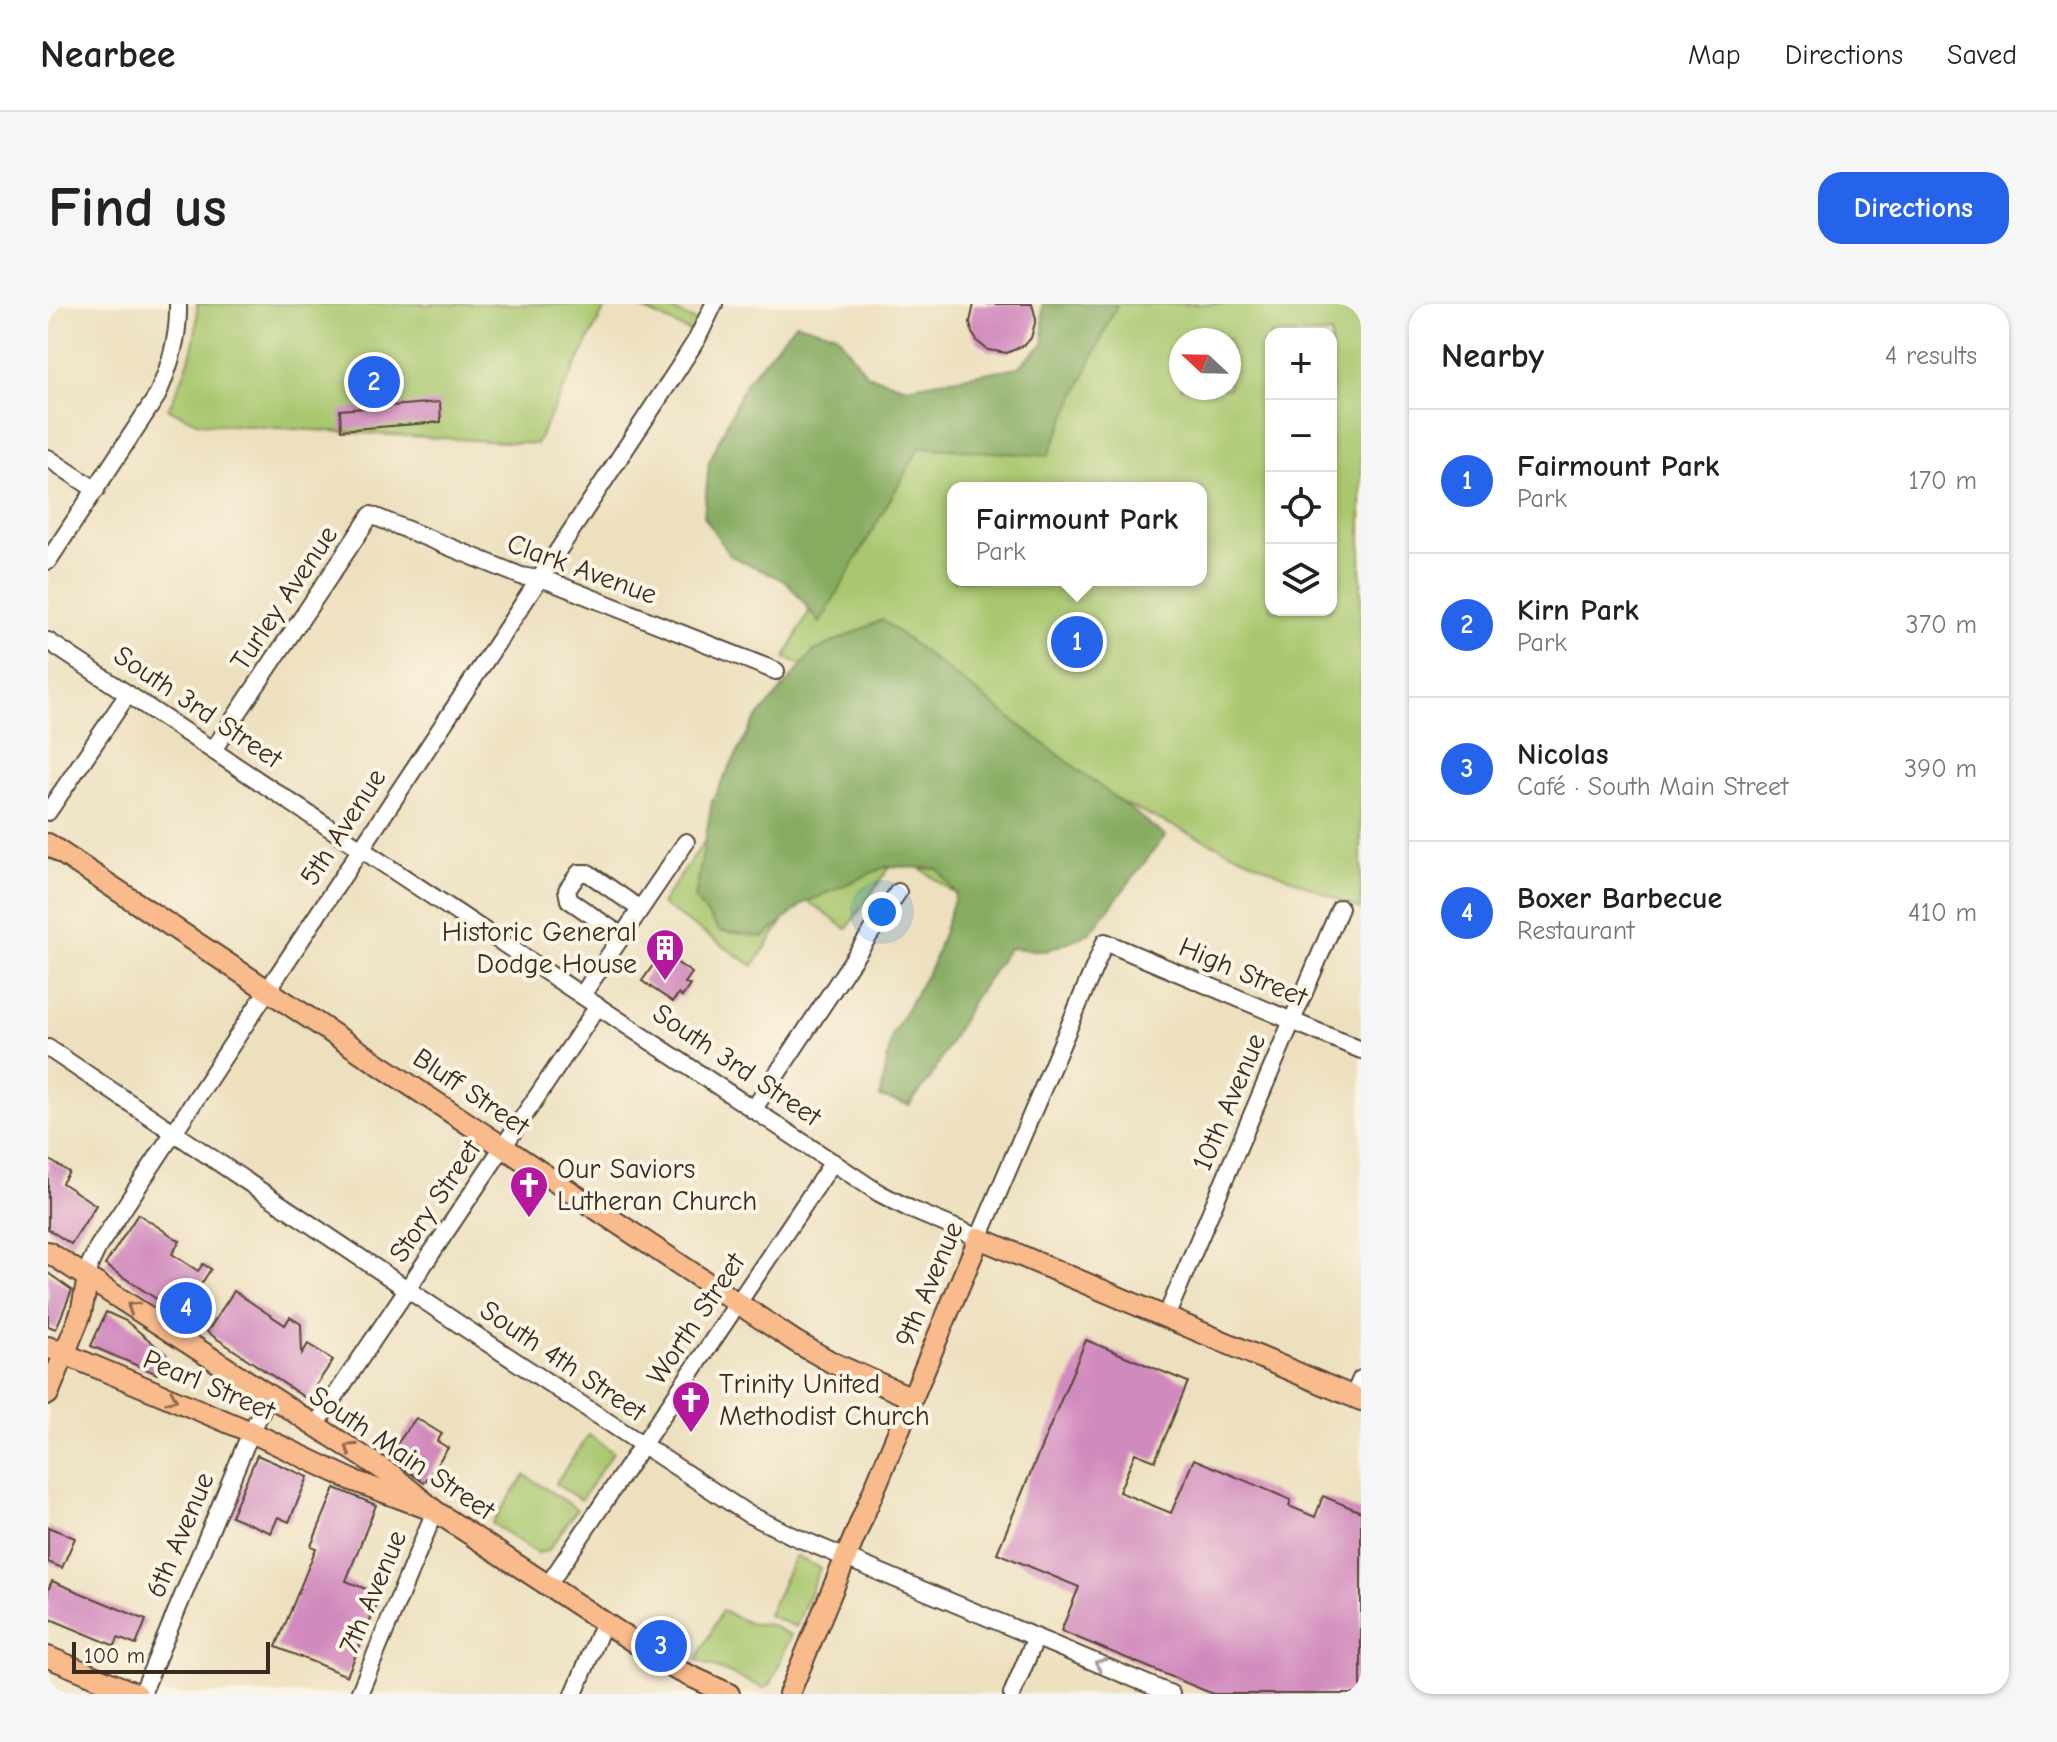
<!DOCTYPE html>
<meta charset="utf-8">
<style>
:root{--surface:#fff;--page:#f6f6f6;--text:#222;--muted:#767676;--line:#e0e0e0;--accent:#2563eb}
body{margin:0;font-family:"Comic Neue",sans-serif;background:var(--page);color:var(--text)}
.controls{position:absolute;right:24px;top:24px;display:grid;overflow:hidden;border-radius:16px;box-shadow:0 2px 6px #0004}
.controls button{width:72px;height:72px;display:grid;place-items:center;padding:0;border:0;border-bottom:2px solid var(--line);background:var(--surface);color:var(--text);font:40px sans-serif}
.compass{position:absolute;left:1121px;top:24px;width:72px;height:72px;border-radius:50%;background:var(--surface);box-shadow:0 2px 6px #0004;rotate:292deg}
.scale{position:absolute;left:24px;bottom:20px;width:198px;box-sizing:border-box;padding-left:8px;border:4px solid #3b2a1e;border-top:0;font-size:22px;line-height:28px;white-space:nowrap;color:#3b2a1e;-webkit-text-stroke:6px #fcf5e5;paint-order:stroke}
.you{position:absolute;left:834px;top:608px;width:28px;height:28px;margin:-20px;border:6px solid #fff;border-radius:50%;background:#1a73e8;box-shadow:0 0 0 12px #1a73e833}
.badge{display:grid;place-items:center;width:52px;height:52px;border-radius:50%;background:var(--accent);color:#fff;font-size:26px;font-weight:700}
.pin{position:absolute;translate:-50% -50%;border:4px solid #fff;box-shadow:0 2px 8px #0006}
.popup{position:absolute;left:899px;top:178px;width:260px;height:104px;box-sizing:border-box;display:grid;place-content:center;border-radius:16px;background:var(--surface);filter:drop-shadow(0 2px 6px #0005);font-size:26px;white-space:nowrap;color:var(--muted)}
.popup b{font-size:30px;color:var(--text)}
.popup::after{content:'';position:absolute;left:50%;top:100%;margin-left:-16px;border:16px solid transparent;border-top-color:var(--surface)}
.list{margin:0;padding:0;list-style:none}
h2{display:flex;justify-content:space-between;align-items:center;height:104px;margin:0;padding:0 32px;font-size:34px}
h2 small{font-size:26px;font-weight:400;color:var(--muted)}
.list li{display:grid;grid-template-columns:52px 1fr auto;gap:24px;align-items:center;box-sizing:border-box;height:144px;padding:0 32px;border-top:2px solid var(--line)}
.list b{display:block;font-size:30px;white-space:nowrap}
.list p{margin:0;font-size:26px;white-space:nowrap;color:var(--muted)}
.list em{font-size:26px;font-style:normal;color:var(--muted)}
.icon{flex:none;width:44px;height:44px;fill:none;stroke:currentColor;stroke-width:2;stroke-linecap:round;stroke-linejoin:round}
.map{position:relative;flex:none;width:1313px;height:1390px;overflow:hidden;border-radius:24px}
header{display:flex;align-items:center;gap:48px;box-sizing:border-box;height:112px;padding:0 40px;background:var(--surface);border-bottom:2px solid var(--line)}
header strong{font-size:38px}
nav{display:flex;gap:44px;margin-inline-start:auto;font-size:28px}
.intro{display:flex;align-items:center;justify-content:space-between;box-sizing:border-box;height:192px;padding:0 48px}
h1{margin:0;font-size:56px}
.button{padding:20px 36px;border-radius:24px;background:var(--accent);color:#fff;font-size:28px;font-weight:700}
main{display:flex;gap:48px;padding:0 48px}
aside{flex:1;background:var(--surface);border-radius:24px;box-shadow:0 2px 6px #0004}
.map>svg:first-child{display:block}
.green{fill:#a9c76e;stroke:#727846;stroke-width:2;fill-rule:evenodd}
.forest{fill:#86ac61;stroke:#606b40;stroke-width:2}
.building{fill:#d18abd}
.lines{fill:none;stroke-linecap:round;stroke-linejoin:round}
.minor-casing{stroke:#564536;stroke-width:20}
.major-casing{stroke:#564536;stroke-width:24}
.minor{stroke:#fff;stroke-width:16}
.major{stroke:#fabb8c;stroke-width:20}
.oneway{stroke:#916b50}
.oneway2{stroke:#a79f9a}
.labels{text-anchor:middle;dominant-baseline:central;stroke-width:8;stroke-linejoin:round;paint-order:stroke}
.street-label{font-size:28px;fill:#3b2a1e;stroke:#fcf5e5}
.poi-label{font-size:28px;fill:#3b2a1e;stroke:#fcf5e5;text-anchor:start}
</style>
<header>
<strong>Nearbee</strong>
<nav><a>Map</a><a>Directions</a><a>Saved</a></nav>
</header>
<div class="intro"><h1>Find us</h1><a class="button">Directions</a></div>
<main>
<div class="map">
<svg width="1313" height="1390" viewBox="0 0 1313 1390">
<rect width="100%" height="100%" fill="#fcf5e5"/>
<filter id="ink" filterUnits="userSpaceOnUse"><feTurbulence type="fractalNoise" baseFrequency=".0125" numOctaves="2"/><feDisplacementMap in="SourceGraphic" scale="16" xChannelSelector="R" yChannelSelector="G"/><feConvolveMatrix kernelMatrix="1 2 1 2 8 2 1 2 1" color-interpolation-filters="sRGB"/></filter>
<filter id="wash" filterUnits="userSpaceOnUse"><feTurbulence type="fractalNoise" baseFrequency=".006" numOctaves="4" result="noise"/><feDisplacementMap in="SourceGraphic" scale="32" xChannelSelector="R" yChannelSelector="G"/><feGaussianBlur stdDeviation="1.8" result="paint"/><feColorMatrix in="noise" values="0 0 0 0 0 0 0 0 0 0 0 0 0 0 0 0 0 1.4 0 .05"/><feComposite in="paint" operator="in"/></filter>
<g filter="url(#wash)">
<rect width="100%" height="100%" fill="#ede0bf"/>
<g class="green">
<path d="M149 0H559L488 140 151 119 120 105C137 71 151 38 149 0Z"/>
<path d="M584 0H612L656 21 651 32Z"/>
<path d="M1048 0H1313V606L1009 470 924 602 851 549 799 625 752 592 705 662 613 600 761 386 769 367 737 354 858 119 991 136ZM1223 30H1283V306H1223ZM1133 36H1181V84H1133ZM905 184H1153V276H905Z"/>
<path d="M541 1131 565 1148 533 1196 507 1180Z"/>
<path d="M477 1171 529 1205 500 1247 488 1249 444 1219Z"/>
<path d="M747 1252 772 1264 748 1323 720 1311Z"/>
<path d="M674 1306 700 1319 722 1321 743 1331 723 1380 716 1384 649 1356Z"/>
</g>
<g class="forest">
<path d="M994 0H1069L1000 152 872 143 772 319 739 278 681 251 656 212 661 158 698 78 748 19 789 30 819 71 859 83 970 63 996 39Z"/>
<path d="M834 316 1117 532 1042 629 998 647 961 644 925 696 882 775 861 801 832 793 844 731 885 659 908 590 890 565 839 562 756 599 716 633 672 627 647 595 664 497 705 419 766 347Z"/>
</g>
<g id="blocks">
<g class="building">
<path d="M926 0H984L988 15 983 34 977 41 959 49 940 46 930 38 924 29 922 18Z"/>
<path d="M392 98 393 118 293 126 292 106Z"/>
<path d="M608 657 615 662 619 657 626 661 628 658 644 669 637 679 642 681 634 693 630 690 625 698 594 677Z"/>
<path d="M0 855 21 868 14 879 48 901 23 940 0 925Z"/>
<path d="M90 910 132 937 124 950 150 967 155 960 163 965 133 1011 57 961Z"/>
<path d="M0 969 24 986 8 1025 0 1022Z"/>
<path d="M186 987 237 1021 242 1013 253 1020 254 1050 260 1040 285 1056 259 1095 159 1028Z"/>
<path d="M58 1008 78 1017 118 1050 109 1070 43 1042Z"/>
<path d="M1038 1036 1140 1078 1107 1157 1087 1149 1071 1188 1123 1209 1146 1155 1243 1196 1241 1202 1267 1213 1275 1192 1313 1208V1390H1165L1013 1327 1031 1283 949 1249Z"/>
<path d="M368 1114 394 1130 389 1137 400 1144 376 1179 340 1152Z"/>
<path d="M209 1151 260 1173 241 1218 230 1213 223 1229 183 1212Z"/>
<path d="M287 1184 328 1201 298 1277 333 1291 299 1372 228 1343 268 1244 263 1242Z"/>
<path d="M0 1223 27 1234 14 1264 0 1258Z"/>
<path d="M4 1277 98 1316 88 1341 70 1334 67 1342 0 1314V1286Z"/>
</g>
</g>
</g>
<g filter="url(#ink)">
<use href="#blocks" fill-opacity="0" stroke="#564536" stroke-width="2"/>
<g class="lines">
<g class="minor-casing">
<g id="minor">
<path d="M0 154 48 186"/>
<path d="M0 257 109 92C122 62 131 33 130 0"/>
<path d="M0 337 831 889 862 905 931 934 1057 638 1313 746"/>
<path d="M165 446 323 211 473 272 501 277 728 367"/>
<path d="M0 508 80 390"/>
<path d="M574 632 521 596 519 586 531 569H540L592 605"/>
<path d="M534 691 638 538"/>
<path d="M0 744 417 1024 700 1210 743 1231 1123 1390"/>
<path d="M705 806 850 588"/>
<path d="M40 974 42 960 50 943 630 65 649 35 666 0"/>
<path d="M1118 1013 1292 604"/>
<path d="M1305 1093 1313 1075"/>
<path d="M267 1122 550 702"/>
<path d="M500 1281 785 858"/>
<path d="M94 1390 203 1128 221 1093"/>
<path d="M311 1390 387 1207"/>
<path d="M526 1390 556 1318"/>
<path d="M964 1390 988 1333"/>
</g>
</g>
<g class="major-casing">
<g id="major">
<path d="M0 540 748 1038 785 1059 864 1094"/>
<path d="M0 948 345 1172 387 1207 627 1365 681 1390"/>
<path d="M0 1043 203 1128 304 1176 376 1203"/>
<path d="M0 1090 33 1009 40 974"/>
<path d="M0 1353 89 1390"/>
<path d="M741 1390 931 934 1313 1096"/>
</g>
</g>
<use href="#minor" class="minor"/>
<use href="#major" class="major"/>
</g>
<defs><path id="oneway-chevron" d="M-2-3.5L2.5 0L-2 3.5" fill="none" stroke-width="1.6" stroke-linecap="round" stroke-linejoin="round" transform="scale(2)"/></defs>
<g class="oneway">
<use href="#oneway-chevron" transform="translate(84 1003) rotate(-146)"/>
<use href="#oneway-chevron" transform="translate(124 1094) rotate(23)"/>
<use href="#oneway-chevron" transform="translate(302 1144) rotate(-147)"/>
</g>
<use class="oneway2" href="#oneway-chevron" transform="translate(1052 1360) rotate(-157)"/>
</g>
<defs>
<g id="building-pin" transform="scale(2)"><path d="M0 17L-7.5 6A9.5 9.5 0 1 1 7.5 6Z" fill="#b5179e" stroke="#fcf5e5"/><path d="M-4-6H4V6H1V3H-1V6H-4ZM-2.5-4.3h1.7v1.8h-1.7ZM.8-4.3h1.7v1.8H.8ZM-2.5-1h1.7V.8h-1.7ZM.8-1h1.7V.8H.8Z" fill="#fff"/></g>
<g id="church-pin" transform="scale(2)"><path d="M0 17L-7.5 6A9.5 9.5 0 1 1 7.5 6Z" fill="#b5179e" stroke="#fcf5e5"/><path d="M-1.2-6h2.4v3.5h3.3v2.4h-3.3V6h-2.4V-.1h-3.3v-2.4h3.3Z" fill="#fff"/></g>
</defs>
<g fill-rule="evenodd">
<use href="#building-pin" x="617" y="644"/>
<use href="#church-pin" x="481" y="881"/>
<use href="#church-pin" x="643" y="1096"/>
</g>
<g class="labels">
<g class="street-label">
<text transform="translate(534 265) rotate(20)">Clark Avenue</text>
<text transform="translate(236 294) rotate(-56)">Turley Avenue</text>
<text transform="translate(150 403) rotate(34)">South 3rd Street</text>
<text transform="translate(295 523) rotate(-57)">5th Avenue</text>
<text transform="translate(1195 668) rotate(23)">High Street</text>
<text transform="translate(689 761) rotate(34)">South 3rd Street</text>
<text transform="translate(423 788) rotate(34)">Bluff Street</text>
<text transform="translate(1181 798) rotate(-67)">10th Avenue</text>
<text transform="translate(387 897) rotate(-56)">Story Street</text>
<text transform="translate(881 980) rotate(-67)">9th Avenue</text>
<text transform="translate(648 1015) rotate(-56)">Worth Street</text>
<text transform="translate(515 1057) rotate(34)">South 4th Street</text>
<text transform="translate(161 1081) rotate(23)">Pearl Street</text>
<text transform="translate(354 1149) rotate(34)">South Main Street</text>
<text transform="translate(132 1231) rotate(-67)">6th Avenue</text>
<text transform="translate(325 1288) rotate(-67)">7th Avenue</text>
</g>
<g class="poi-label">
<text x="589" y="628" text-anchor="end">Historic General<tspan x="589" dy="32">Dodge House</tspan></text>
<text x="509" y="865">Our Saviors<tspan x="509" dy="32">Lutheran Church</tspan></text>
<text x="671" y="1080">Trinity United<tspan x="671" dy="32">Methodist Church</tspan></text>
</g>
</g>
</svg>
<div class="controls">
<button>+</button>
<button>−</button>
<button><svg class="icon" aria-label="locate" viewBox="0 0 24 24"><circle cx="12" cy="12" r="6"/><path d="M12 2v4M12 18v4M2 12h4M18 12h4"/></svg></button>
<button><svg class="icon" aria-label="layers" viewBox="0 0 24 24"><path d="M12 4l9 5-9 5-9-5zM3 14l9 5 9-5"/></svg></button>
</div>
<svg class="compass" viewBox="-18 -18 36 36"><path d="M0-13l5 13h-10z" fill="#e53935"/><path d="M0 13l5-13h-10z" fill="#767676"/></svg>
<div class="scale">100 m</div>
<div class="you"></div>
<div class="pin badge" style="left:1029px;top:338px">1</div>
<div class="popup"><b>Fairmount Park</b>Park</div>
<div class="pin badge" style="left:326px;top:78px">2</div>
<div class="pin badge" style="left:613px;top:1342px">3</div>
<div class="pin badge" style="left:138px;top:1004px">4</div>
</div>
<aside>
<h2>Nearby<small>4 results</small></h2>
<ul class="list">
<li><span class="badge">1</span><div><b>Fairmount Park</b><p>Park</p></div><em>170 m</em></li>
<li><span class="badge">2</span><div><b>Kirn Park</b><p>Park</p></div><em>370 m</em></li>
<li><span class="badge">3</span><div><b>Nicolas</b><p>Café · South Main Street</p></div><em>390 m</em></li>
<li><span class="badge">4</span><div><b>Boxer Barbecue</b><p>Restaurant</p></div><em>410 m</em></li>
</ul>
</aside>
</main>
